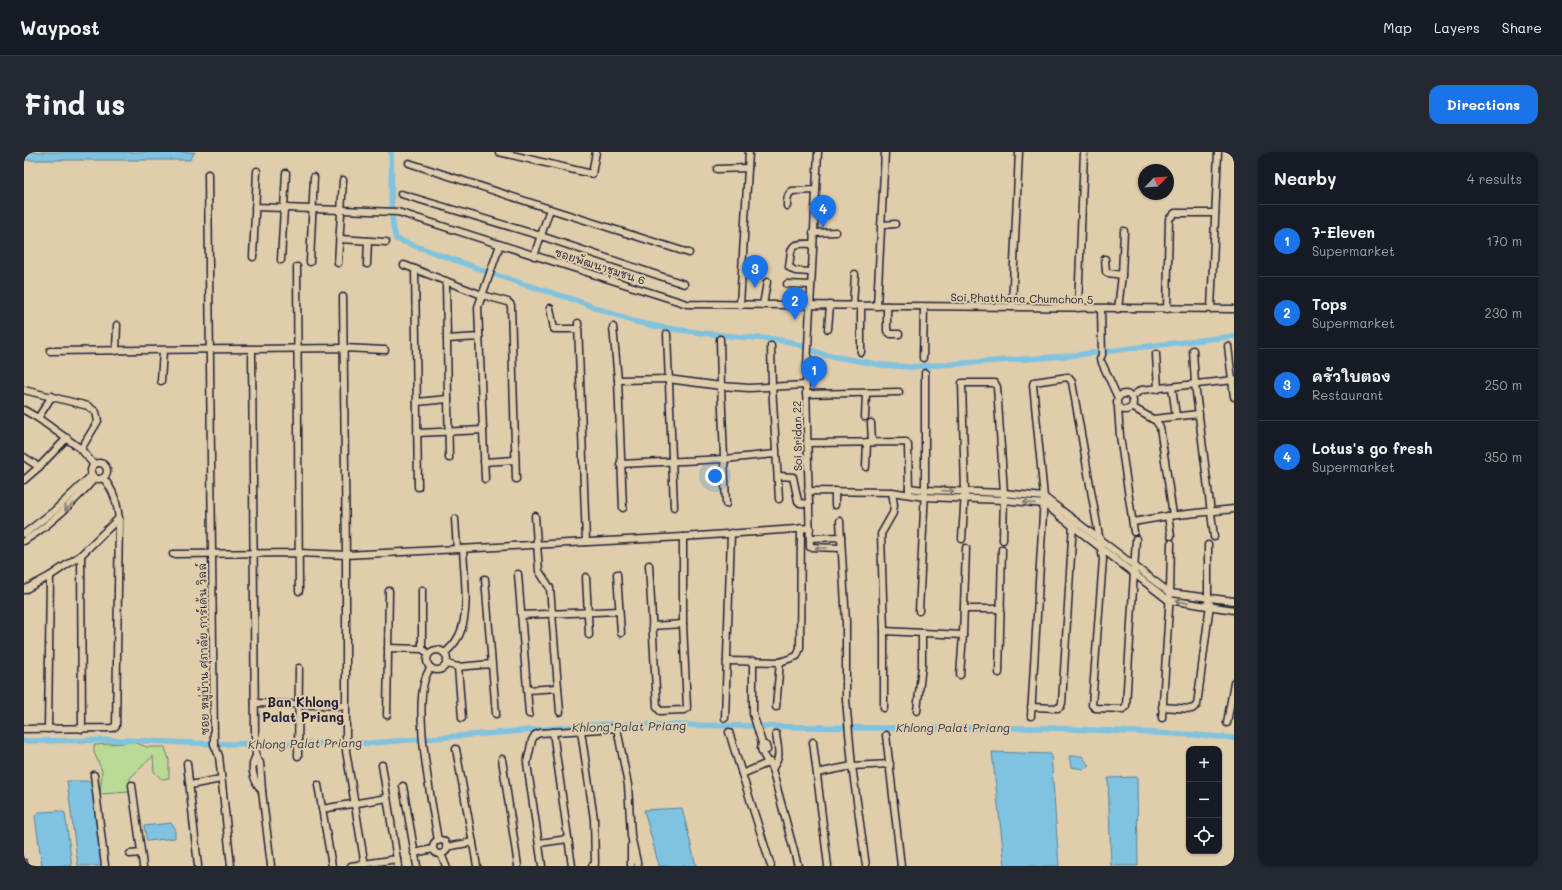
<!DOCTYPE html>
<meta charset="utf-8">
<style>
:root{--surface:#171b24;--page:#242831;--text:#f1f3f6;--muted:#9ea1a6;--line:#363941;--accent:#1a73e8}
body{margin:0;font-family:Mali,"Playpen Sans Thai",sans-serif;background:var(--page);color:var(--text)}
.controls{position:absolute;right:12px;bottom:12px;display:grid;overflow:hidden;border-radius:8px;box-shadow:0 1px 3px #0004}
.controls button{width:36px;height:36px;display:grid;place-items:center;padding:0;border:0;border-bottom:1px solid var(--line);background:var(--surface);color:var(--text);font:20px sans-serif}
.compass{position:absolute;left:1114px;top:12px;width:36px;height:36px;border-radius:50%;background:var(--surface);box-shadow:0 1px 3px #0004;rotate:65deg}
.you{position:absolute;left:691px;top:324px;width:14px;height:14px;margin:-10px;border:3px solid #fff;border-radius:50%;background:#1a73e8;box-shadow:0 0 0 6px #1a73e833}
.badge{display:grid;place-items:center;width:26px;height:26px;border-radius:50%;background:var(--accent);color:#fff;font-size:13px;font-weight:700}
.pin{position:absolute;translate:-50% -33px;filter:drop-shadow(0 1px 2px #0008)}
.pin::after{content:'';position:absolute;top:21px;width:14px;height:12px;background:inherit;clip-path:polygon(0 0,100% 0,50% 100%)}
.list{margin:0;padding:0;list-style:none}
h2{display:flex;justify-content:space-between;align-items:center;height:52px;margin:0;padding:0 16px;font-size:17px}
h2 small{font-size:13px;font-weight:400;color:var(--muted)}
.list li{display:grid;grid-template-columns:26px 1fr auto;gap:12px;align-items:center;box-sizing:border-box;height:72px;padding:0 16px;border-top:1px solid var(--line)}
.list b{display:block;font-size:15px;white-space:nowrap}
.list p{margin:0;font-size:13px;white-space:nowrap;color:var(--muted)}
.list em{font-size:13px;font-style:normal;color:var(--muted)}
.icon{flex:none;width:22px;height:22px;fill:none;stroke:currentColor;stroke-width:2;stroke-linecap:round;stroke-linejoin:round}
.map{position:relative;flex:none;width:1210px;height:714px;overflow:hidden;border-radius:12px}
header{display:flex;align-items:center;gap:24px;box-sizing:border-box;height:56px;padding:0 20px;background:var(--surface);border-bottom:1px solid var(--line)}
header strong{font-size:19px}
nav{display:flex;gap:22px;margin-inline-start:auto;font-size:14px}
.intro{display:flex;align-items:center;justify-content:space-between;box-sizing:border-box;height:96px;padding:0 24px}
h1{margin:0;font-size:28px}
.button{padding:10px 18px;border-radius:12px;background:var(--accent);color:#fff;font-size:14px;font-weight:700}
main{display:flex;gap:24px;padding:0 24px}
aside{flex:1;background:var(--surface);border-radius:12px;box-shadow:0 1px 3px #0004}
.map>svg:first-child{display:block}
.green{fill:#b9da94;stroke:#6e7e68}
.water{fill:#7fc3e0;stroke:#5a839e}
.lines{fill:none;stroke-linecap:round;stroke-linejoin:round}
.canal{stroke:#7fc3e0;stroke-width:5.5}
.minor-casing{stroke:#22223b;stroke-width:9}
.minor{stroke:#dfcdab;stroke-width:6}
.oneway{stroke:#807873}
.labels{text-anchor:middle;dominant-baseline:central;stroke-width:4;stroke-linejoin:round;paint-order:stroke}
.street-label{font-size:11px;fill:#22223b;stroke:#dfcdab}
.water-label{font-size:12px;font-style:italic;fill:#303a54;stroke:#dfcdab}
.quarter-label{font-size:13px;font-weight:bold;fill:#22223b;stroke:#dfcdab}
</style>
<header>
<strong>Waypost</strong>
<nav><a>Map</a><a>Layers</a><a>Share</a></nav>
</header>
<div class="intro"><h1>Find us</h1><a class="button">Directions</a></div>
<main>
<div class="map">
<svg width="1210" height="714" viewBox="0 0 1210 714">
<rect width="100%" height="100%" fill="#dfcdab"/>
<filter id="ink" filterUnits="userSpaceOnUse"><feTurbulence type="fractalNoise" baseFrequency=".025" numOctaves="2"/><feDisplacementMap in="SourceGraphic" scale="8" xChannelSelector="R" yChannelSelector="G"/><feConvolveMatrix kernelMatrix="1 2 1 2 8 2 1 2 1" color-interpolation-filters="sRGB"/></filter>
<g filter="url(#ink)">
<path class="green" d="M107 589 123 595H141L145 608V626L138 627 130 620 129 604 106 626 105 640 76 642 78 619 70 600V593L99 591Z"/>
<g class="water">
<path d="M0 0H171L166 8H0Z"/>
<path d="M968 600 1027 602 1035 714H981Z"/>
<path d="M1045 604H1058L1065 614 1064 615 1059 617 1047 615Z"/>
<path d="M1113 625 1114 714H1087L1084 626Z"/>
<path d="M43 629H68L80 714H54Z"/>
<path d="M658 656 672 714H635L620 658Z"/>
<path d="M35 659 41 661 48 714H18L11 664 15 660Z"/>
<path d="M147 671 151 676V686L123 689 120 674Z"/>
</g>
<g class="lines">
<g class="canal">
<path d="M367 0C369 28 364 59 372 87L475 124 554 149 608 169 635 175 679 181 716 185 750 187 767 190 801 203 858 213 886 215 1043 204 1210 184"/>
<path d="M0 589 101 588 190 592 347 591 583 572 856 576H1027L1172 583 1210 586"/>
</g>
<g class="minor-casing">
<g id="minor">
<path d="M475 0 568 22 572 0"/>
<path d="M794 0 782 233 786 395 817 396"/>
<path d="M385 11 526 57 510 104"/>
<path d="M693 17 724 16"/>
<path d="M184 22 190 592 195 604 207 714"/>
<path d="M377 42 517 84 660 132"/>
<path d="M763 54C763 48 763 43 768 39L792 38"/>
<path d="M231 55 374 60 663 152 1210 157"/>
<path d="M526 57 665 101"/>
<path d="M857 73 871 72"/>
<path d="M789 81 812 80"/>
<path d="M316 87 362 90"/>
<path d="M229 105 233 19"/>
<path d="M1081 107 1082 120 1084 121 1098 123"/>
<path d="M257 108 262 21"/>
<path d="M286 110 290 25"/>
<path d="M314 111 319 28"/>
<path d="M343 112 344 89"/>
<path d="M380 113 458 143 484 150 487 153 492 327"/>
<path d="M273 115 275 439"/>
<path d="M391 117 394 335"/>
<path d="M787 120 771 119 765 115C768 93 765 91 789 92"/>
<path d="M422 129 425 306"/>
<path d="M763 132 786 133"/>
<path d="M319 145 322 403V599L341 714"/>
<path d="M716 153 725 0"/>
<path d="M739 153 743 130"/>
<path d="M829 154 831 122"/>
<path d="M837 154V200"/>
<path d="M853 154 861 0"/>
<path d="M863 154V179L867 182H875"/>
<path d="M988 155 995 0"/>
<path d="M526 156 530 177H554"/>
<path d="M1054 156 1060 0"/>
<path d="M1094 157 1098 123 1100 79"/>
<path d="M1143 157 1145 67 1151 61H1191"/>
<path d="M1187 157 1194 0"/>
<path d="M554 171 562 390"/>
<path d="M589 175 594 228 599 356"/>
<path d="M804 177 806 153"/>
<path d="M643 182 650 355"/>
<path d="M423 187 455 185"/>
<path d="M696 187 697 234 702 352"/>
<path d="M747 194 748 234 755 347"/>
<path d="M1204 194 1210 245"/>
<path d="M228 198 231 586 232 604 236 611 238 639C230 629 225 616 232 604"/>
<path d="M1169 198 1171 232 1190 385"/>
<path d="M26 199 320 196 361 198"/>
<path d="M92 199 93 173"/>
<path d="M1132 202 1134 237"/>
<path d="M899 206 900 155"/>
<path d="M1076 207 1078 203 1077 157"/>
<path d="M1078 211 1094 246"/>
<path d="M594 228 644 227 697 234 725 236 782 233"/>
<path d="M137 229 139 199"/>
<path d="M1148 235 1152 264"/>
<path d="M0 238 64 254 72 260 74 269 57 297"/>
<circle cx="1101" cy="250" r="8"/>
<path d="M782 242 875 240"/>
<path d="M1107 245 1117 238 1210 228"/>
<path d="M393 250 424 247"/>
<path d="M1108 255 1132 269 1136 275 1149 363"/>
<path d="M1094 256 1096 284 1110 380"/>
<path d="M0 258 14 266 57 297 70 313"/>
<path d="M841 265 842 241"/>
<path d="M14 266 28 244"/>
<path d="M1129 267 1175 262"/>
<path d="M847 271 848 290"/>
<path d="M393 281 459 278"/>
<path d="M783 291 882 290 884 293 885 339"/>
<path d="M0 305 15 315"/>
<path d="M460 310 491 308"/>
<circle cx="75" cy="319" r="8"/>
<path d="M596 312 701 307 751 302"/>
<path d="M842 315 843 290"/>
<path d="M756 324 769 325 774 349 776 351 785 352"/>
<path d="M461 327 454 155 476 93"/>
<path d="M0 328 15 315 43 286"/>
<path d="M885 336 901 338 980 341 1020 345 1146 441 1210 449"/>
<path d="M784 339 868 340 900 345 980 348 1020 352 1144 448 1210 458"/>
<path d="M811 339V353"/>
<path d="M511 364 515 419 526 436 536 560"/>
<path d="M1144 364 1147 384"/>
<path d="M431 367 433 397"/>
<path d="M816 369 822 470V548L828 614 842 714"/>
<path d="M1109 370 1144 364 1210 357"/>
<path d="M0 382 30 359 68 323"/>
<path d="M786 386 817 385"/>
<path d="M938 387 941 340 938 231H971L973 235 980 341 979 388"/>
<path d="M0 389C28 372 50 350 71 326"/>
<path d="M149 402 275 401 322 403 659 385 786 376"/>
<path d="M57 403 58 577"/>
<path d="M625 413 633 555 636 559 660 558 663 556 659 472V385"/>
<path d="M494 422 505 562"/>
<path d="M593 422 597 481"/>
<path d="M562 425 565 483"/>
<path d="M461 427 472 562"/>
<path d="M0 438 26 424 57 403 95 366"/>
<path d="M398 438V497"/>
<path d="M1184 449V393"/>
<path d="M940 457H977"/>
<path d="M895 459 901 338V221"/>
<path d="M497 463 595 459"/>
<path d="M628 474 659 472"/>
<path d="M860 479 939 483"/>
<path d="M364 496 398 497 401 499"/>
<circle cx="413" cy="508" r="10"/>
<path d="M421 501C429 494 435 486 438 476 445 452 440 421 439 397"/>
<path d="M703 509 756 510"/>
<path d="M729 509V562L738 591 742 594 743 598"/>
<path d="M423 512 434 515 467 512"/>
<path d="M434 515 438 566"/>
<path d="M407 516C384 540 409 655 414 689"/>
<path d="M975 521 978 397"/>
<path d="M936 523 939 483 942 396"/>
<path d="M504 538 534 536"/>
<path d="M231 551 322 554"/>
<path d="M752 555 756 510 773 504 776 496 777 376"/>
<path d="M1007 555 1034 556 1037 554 1038 551 1049 371"/>
<path d="M1138 555 1168 557 1173 553 1186 452"/>
<path d="M860 556V479L857 382 869 361 870 353 868 340"/>
<path d="M893 559 898 513V481"/>
<path d="M363 563 365 439"/>
<path d="M1007 564 1020 345 1009 233 1010 230 1044 225 1048 230 1079 407 1068 553 1071 556 1099 557 1102 554 1112 387"/>
<path d="M701 566 707 381"/>
<path d="M1138 566 1146 441 1147 391"/>
<path d="M1203 571 1210 531"/>
<path d="M0 577 88 576 92 574 95 367C93 351 90 338 79 326"/>
<path d="M24 577 26 424"/>
<path d="M557 579 570 667 571 712 568 714"/>
<path d="M529 580 548 714"/>
<path d="M705 580 718 622 746 610"/>
<path d="M862 583 877 714"/>
<path d="M789 590 804 714"/>
<path d="M432 597 453 714"/>
<path d="M738 600 737 596 738 591"/>
<path d="M274 604 275 516"/>
<path d="M740 604 748 617 774 714"/>
<path d="M478 607 494 714"/>
<path d="M163 611 174 714"/>
<path d="M358 613 374 714"/>
<path d="M748 617C758 603 754 599 752 582"/>
<path d="M793 621 828 614 866 612"/>
<path d="M718 622 747 714"/>
<path d="M70 623 81 714"/>
<path d="M108 633 119 714"/>
<path d="M166 633 197 627"/>
<path d="M294 633 308 714"/>
<path d="M379 634 393 714"/>
<path d="M238 639 247 714"/>
<path d="M298 657 363 646"/>
<circle cx="416" cy="695" r="7"/>
<path d="M515 691 544 687"/>
<path d="M607 694V714"/>
<path d="M422 695 449 690"/>
<path d="M390 701 409 697"/>
<path d="M106 702 117 701"/>
<path d="M417 702 422 714"/>
<path d="M0 711V714"/>
<path d="M327 714 373 707"/>
<path d="M518 714 503 611 508 588 511 583 516 581 593 576 604 633 607 684 614 714"/>
</g>
</g>
<use href="#minor" class="minor"/>
</g>
<defs><path id="oneway-shaft" d="M-6 0H5M1.5-3L5.5 0L1.5 3" fill="none" stroke-width="1.6" stroke-linecap="round" stroke-linejoin="round"/></defs>
<g class="oneway">
<use href="#oneway-shaft" transform="translate(924 339) rotate(2)"/>
<use href="#oneway-shaft" transform="translate(1005 351) rotate(-175)"/>
<use href="#oneway-shaft" transform="translate(45 355) rotate(138)"/>
<use href="#oneway-shaft" transform="translate(797 396) rotate(-180)"/>
<use href="#oneway-shaft" transform="translate(1158 450) rotate(-171)"/>
</g>
</g>
<g class="labels">
<g class="street-label">
<text transform="translate(576 114) rotate(18)">ซอยพัฒนาชุมชน 6</text>
<text transform="translate(998 146) rotate(1)">Soi Phatthana Chumchon 5</text>
<text transform="translate(773 284) rotate(-91)">Soi Sridan 22</text>
<text transform="translate(179 497) rotate(-91)">ซอย หมู่บ้าน ศุภาลัย การ์เด้น วิลล์</text>
</g>
<g class="water-label">
<text transform="translate(605 574) rotate(-1)">Khlong Palat Priang</text>
<text x="929" y="575">Khlong Palat Priang</text>
<text transform="translate(281 591) rotate(-1)">Khlong Palat Priang</text>
</g>
<g class="quarter-label">
<text x="279" y="549">Ban Khlong<tspan x="279" dy="15">Palat Priang</tspan></text>
</g>
</g>
</svg>
<div class="controls">
<button>+</button>
<button>−</button>
<button><svg class="icon" aria-label="locate" viewBox="0 0 24 24"><circle cx="12" cy="12" r="6"/><path d="M12 2v4M12 18v4M2 12h4M18 12h4"/></svg></button>
</div>
<svg class="compass" viewBox="-18 -18 36 36"><path d="M0-13l5 13h-10z" fill="#e53935"/><path d="M0 13l5-13h-10z" fill="#9ea1a6"/></svg>
<div class="you"></div>
<div class="pin badge" style="left:790px;top:237px">1</div>
<div class="pin badge" style="left:771px;top:168px">2</div>
<div class="pin badge" style="left:731px;top:136px">3</div>
<div class="pin badge" style="left:799px;top:76px">4</div>
</div>
<aside>
<h2>Nearby<small>4 results</small></h2>
<ul class="list">
<li><span class="badge">1</span><div><b>7-Eleven</b><p>Supermarket</p></div><em>170 m</em></li>
<li><span class="badge">2</span><div><b>Tops</b><p>Supermarket</p></div><em>230 m</em></li>
<li><span class="badge">3</span><div><b>ครัวใบตอง</b><p>Restaurant</p></div><em>250 m</em></li>
<li><span class="badge">4</span><div><b>Lotus's go fresh</b><p>Supermarket</p></div><em>350 m</em></li>
</ul>
</aside>
</main>
